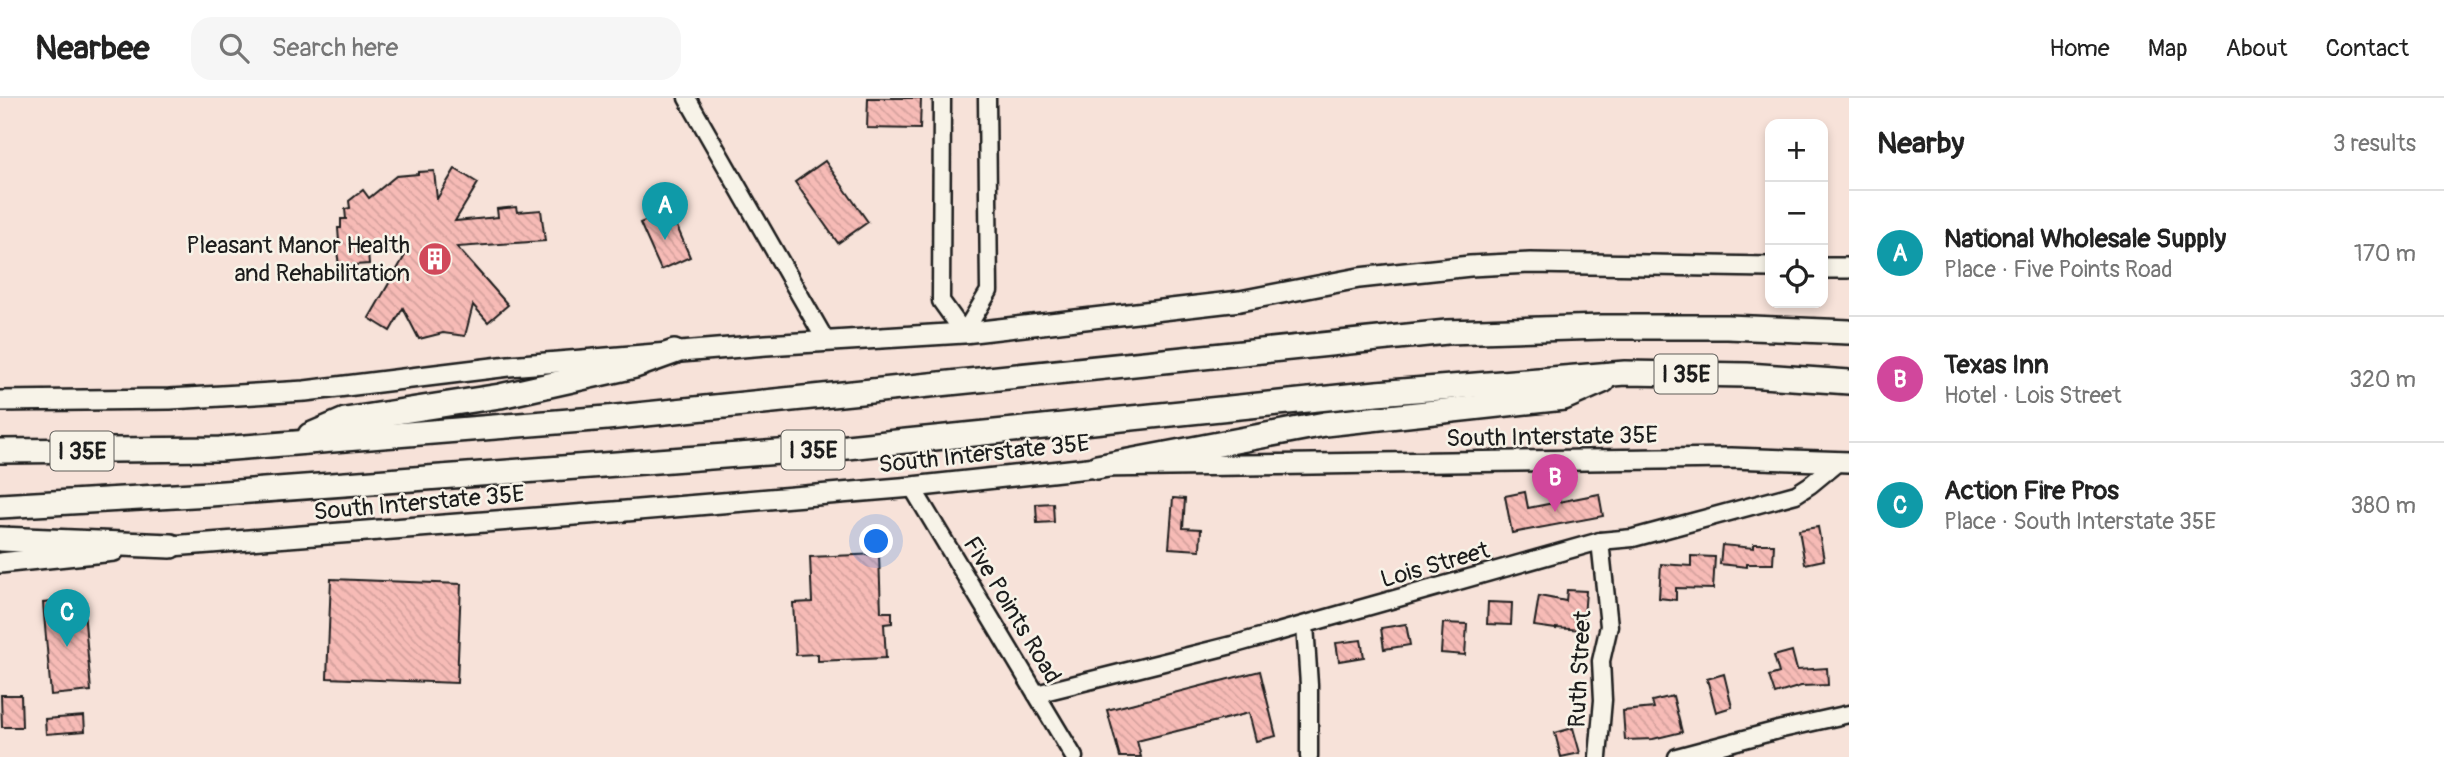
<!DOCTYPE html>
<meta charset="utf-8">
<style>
:root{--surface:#fff;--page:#f6f6f6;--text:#222;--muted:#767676;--line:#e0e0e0;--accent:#d1495b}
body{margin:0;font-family:Pangolin,sans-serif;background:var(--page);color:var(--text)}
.controls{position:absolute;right:21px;top:21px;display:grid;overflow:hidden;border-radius:14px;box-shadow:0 4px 10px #0003}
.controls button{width:63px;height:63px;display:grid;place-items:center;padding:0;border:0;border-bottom:2px solid var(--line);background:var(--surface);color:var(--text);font:35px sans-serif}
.you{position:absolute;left:877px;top:444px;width:24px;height:24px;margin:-18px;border:5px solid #fff;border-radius:50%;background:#1a73e8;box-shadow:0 0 0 10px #1a73e833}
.badge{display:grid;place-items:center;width:46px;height:46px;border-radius:50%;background:var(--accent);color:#fff;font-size:23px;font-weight:700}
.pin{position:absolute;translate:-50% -58px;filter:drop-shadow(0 2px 4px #0008)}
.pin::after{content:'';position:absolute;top:37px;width:24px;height:21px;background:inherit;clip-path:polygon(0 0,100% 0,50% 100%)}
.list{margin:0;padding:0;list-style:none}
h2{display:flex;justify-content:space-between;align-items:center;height:91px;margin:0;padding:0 28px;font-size:30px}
h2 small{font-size:23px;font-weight:400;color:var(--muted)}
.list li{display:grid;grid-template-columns:46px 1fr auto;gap:21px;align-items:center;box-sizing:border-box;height:126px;padding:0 28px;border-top:2px solid var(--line)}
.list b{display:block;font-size:26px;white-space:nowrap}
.list p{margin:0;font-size:23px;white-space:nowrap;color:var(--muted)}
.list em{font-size:23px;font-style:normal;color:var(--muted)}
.icon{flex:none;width:38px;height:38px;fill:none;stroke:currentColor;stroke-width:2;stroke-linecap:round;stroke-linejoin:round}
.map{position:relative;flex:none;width:1849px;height:659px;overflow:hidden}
header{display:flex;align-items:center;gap:42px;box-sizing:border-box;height:98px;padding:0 35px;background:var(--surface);border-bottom:2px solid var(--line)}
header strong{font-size:33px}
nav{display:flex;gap:38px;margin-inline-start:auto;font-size:24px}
.search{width:490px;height:63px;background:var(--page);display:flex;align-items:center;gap:18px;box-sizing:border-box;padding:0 24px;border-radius:21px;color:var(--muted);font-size:26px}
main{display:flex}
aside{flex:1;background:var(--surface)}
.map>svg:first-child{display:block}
.building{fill:url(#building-back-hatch);stroke:#1c1c1c;stroke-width:2}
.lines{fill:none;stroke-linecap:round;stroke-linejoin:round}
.minor-casing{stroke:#1c1c1c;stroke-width:21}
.major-casing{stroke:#1c1c1c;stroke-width:24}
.highway-casing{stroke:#1c1c1c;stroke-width:28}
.minor{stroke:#f7f3e8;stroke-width:16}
.major{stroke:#f7f3e8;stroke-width:19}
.highway{stroke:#f7f3e8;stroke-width:23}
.labels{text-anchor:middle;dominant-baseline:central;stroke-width:5;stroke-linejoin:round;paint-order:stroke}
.shield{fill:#f7f3e8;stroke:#5e5c59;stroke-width:2}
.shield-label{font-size:23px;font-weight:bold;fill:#1c1c1c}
.poi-label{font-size:24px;fill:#1c1c1c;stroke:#f7f3e8;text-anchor:end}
.street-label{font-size:24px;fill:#1c1c1c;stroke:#f7f3e8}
</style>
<header>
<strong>Nearbee</strong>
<div class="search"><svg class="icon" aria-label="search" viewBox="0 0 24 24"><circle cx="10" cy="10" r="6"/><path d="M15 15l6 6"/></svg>Search here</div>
<nav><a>Home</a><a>Map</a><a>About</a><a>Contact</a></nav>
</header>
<main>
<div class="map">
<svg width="1849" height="659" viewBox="0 0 1849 659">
<defs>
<pattern id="building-back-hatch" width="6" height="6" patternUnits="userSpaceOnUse" patternTransform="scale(1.75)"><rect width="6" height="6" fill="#f7bbb6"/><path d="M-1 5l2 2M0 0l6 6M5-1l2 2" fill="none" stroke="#d3a09c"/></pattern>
</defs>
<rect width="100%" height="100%" fill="#f7e2d9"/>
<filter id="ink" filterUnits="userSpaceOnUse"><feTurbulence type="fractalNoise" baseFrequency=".0143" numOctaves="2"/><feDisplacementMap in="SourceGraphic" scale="14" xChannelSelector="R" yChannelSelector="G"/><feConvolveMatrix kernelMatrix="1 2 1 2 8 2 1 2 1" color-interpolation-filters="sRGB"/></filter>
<g filter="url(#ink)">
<g class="building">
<path d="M868 0H921L920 31 867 30Z"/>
<path d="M825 63 868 124 838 145 795 84Z"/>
<path d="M455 71 478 85 455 123 498 119 497 111 516 109 517 114 541 112 545 143 457 149 508 207 488 224 473 207 465 238 443 235 419 241 403 210 390 233 369 220 407 154 368 155 369 166 339 168 336 145 339 144 338 130H341V121H346L345 111 350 110 349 103 363 92 369 100 396 78 418 76V74L434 73 437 101Z"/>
<path d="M670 112 690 159 661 172 640 125Z"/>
<path d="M1525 394 1528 410 1599 396 1603 418 1512 435 1505 398Z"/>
<path d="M1173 400 1185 401 1183 430 1201 431 1200 452 1169 450Z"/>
<path d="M1053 405 1054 424 1037 425 1036 406Z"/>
<path d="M1818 429 1824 462 1805 466 1799 432Z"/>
<path d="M1754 446H1774L1773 466H1747V469L1720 466 1722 447 1754 450Z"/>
<path d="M879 456 881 514H892V525L884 526 886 560 818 563V556L796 557 793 505 812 504 810 459Z"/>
<path d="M1691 458 1715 459 1713 491 1676 490V502L1659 500 1661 466 1691 468Z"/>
<path d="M331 481 461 486 457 585 327 580Z"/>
<path d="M1567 492 1586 493 1583 532 1556 530V531L1534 528 1539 498 1566 503Z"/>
<path d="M83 501 91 593 51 597 43 505Z"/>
<path d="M1488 504 1512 505 1511 527 1487 526Z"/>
<path d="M1443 525 1467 526 1465 557 1441 555Z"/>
<path d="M1406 526 1410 547 1384 551 1381 530Z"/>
<path d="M1361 542 1364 559 1339 563 1336 545Z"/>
<path d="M1792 553 1797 572 1827 570 1828 587 1801 588 1775 596 1769 578 1779 575 1774 558Z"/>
<path d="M1260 573 1276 638 1256 643 1249 615 1137 643 1141 659H1120L1107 612Z"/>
<path d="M1724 576 1732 609 1716 614 1707 581Z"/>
<path d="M1 597H21L22 629H2Z"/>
<path d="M1673 598 1682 634 1653 641 1625 642 1623 613 1654 610 1652 603Z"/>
<path d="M84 618 85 633 46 636 45 621Z"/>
<path d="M1573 630 1580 655 1561 659 1555 635Z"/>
</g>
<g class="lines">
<g class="minor-casing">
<g id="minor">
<path d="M687 0 826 243"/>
<path d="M942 0 941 203 964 235 989 193 987 0"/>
<path d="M912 389 1074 659"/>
<path d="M1305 527 1309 587V659"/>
<path d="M1036 596 1232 547 1600 443 1633 440 1796 396 1810 387 1838 364"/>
<path d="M1598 659 1603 602 1601 563 1609 528 1600 443"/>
<path d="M1677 659 1782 631 1849 616"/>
</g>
</g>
<g class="major-casing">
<g id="major">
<path d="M1823 170H1849"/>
<path d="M0 303 170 301 305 293 509 268 766 247 964 235 1240 203 1359 180 1470 168 1530 165 1770 169"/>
<path d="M158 449 614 414 912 389 1097 369 1731 360 1849 364"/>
<path d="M0 465 114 453"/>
</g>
</g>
<g class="highway-casing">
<g id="highway">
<path d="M310 337 345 322 500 298 635 268 674 254"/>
<path d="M0 353 220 351 607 320 1447 234 1602 229H1727L1849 234"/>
<path d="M1097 369 1325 326 1564 300 1603 283"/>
<path d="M0 408 210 396 847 349 1377 295 1625 275 1747 277 1849 284"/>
<path d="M0 441 171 448"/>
</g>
</g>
<use href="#minor" class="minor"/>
<use href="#major" class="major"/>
<use href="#highway" class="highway"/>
</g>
</g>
<defs>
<g id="building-disc" transform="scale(1.75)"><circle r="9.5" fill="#d1495b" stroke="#f7f3e8"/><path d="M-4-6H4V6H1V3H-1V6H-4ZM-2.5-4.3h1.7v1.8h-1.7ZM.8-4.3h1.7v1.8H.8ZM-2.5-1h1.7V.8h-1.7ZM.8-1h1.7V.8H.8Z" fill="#fff"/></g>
</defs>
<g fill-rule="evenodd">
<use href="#building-disc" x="435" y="161"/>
</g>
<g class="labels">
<g class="shield">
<rect x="1654.5" y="256.5" width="63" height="39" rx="5"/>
<rect x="781.5" y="332.5" width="63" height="39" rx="5"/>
<rect x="50.5" y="333.5" width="63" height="39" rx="5"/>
</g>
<g class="shield-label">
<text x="1686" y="276">I 35E</text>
<text x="813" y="352">I 35E</text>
<text x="82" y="353">I 35E</text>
</g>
<g class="poi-label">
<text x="410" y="147">Pleasant Manor Health<tspan x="410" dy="28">and Rehabilitation</tspan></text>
</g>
<g class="street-label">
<text transform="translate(1552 339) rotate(-1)">South Interstate 35E</text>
<text transform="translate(984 356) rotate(-6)">South Interstate 35E</text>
<text transform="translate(419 405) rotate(-5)">South Interstate 35E</text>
<text transform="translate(1435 467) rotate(-16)">Lois Street</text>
<text transform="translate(1012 512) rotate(59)">Five Points Road</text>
<text transform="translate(1580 571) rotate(-87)">Ruth Street</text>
</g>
</g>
</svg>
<div class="controls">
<button>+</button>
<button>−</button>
<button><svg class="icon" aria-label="locate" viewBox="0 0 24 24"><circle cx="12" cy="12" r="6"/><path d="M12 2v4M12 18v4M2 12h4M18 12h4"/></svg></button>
</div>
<div class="you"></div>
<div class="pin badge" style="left:665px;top:142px;background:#0f9aa8">A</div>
<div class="pin badge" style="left:1555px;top:414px;background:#d1479c">B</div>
<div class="pin badge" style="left:67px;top:549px;background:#0f9aa8">C</div>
</div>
<aside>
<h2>Nearby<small>3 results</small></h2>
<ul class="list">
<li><span class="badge" style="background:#0f9aa8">A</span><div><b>National Wholesale Supply</b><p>Place · Five Points Road</p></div><em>170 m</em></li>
<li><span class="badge" style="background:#d1479c">B</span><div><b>Texas Inn</b><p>Hotel · Lois Street</p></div><em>320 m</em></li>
<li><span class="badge" style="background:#0f9aa8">C</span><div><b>Action Fire Pros</b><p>Place · South Interstate 35E</p></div><em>380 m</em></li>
</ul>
</aside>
</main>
